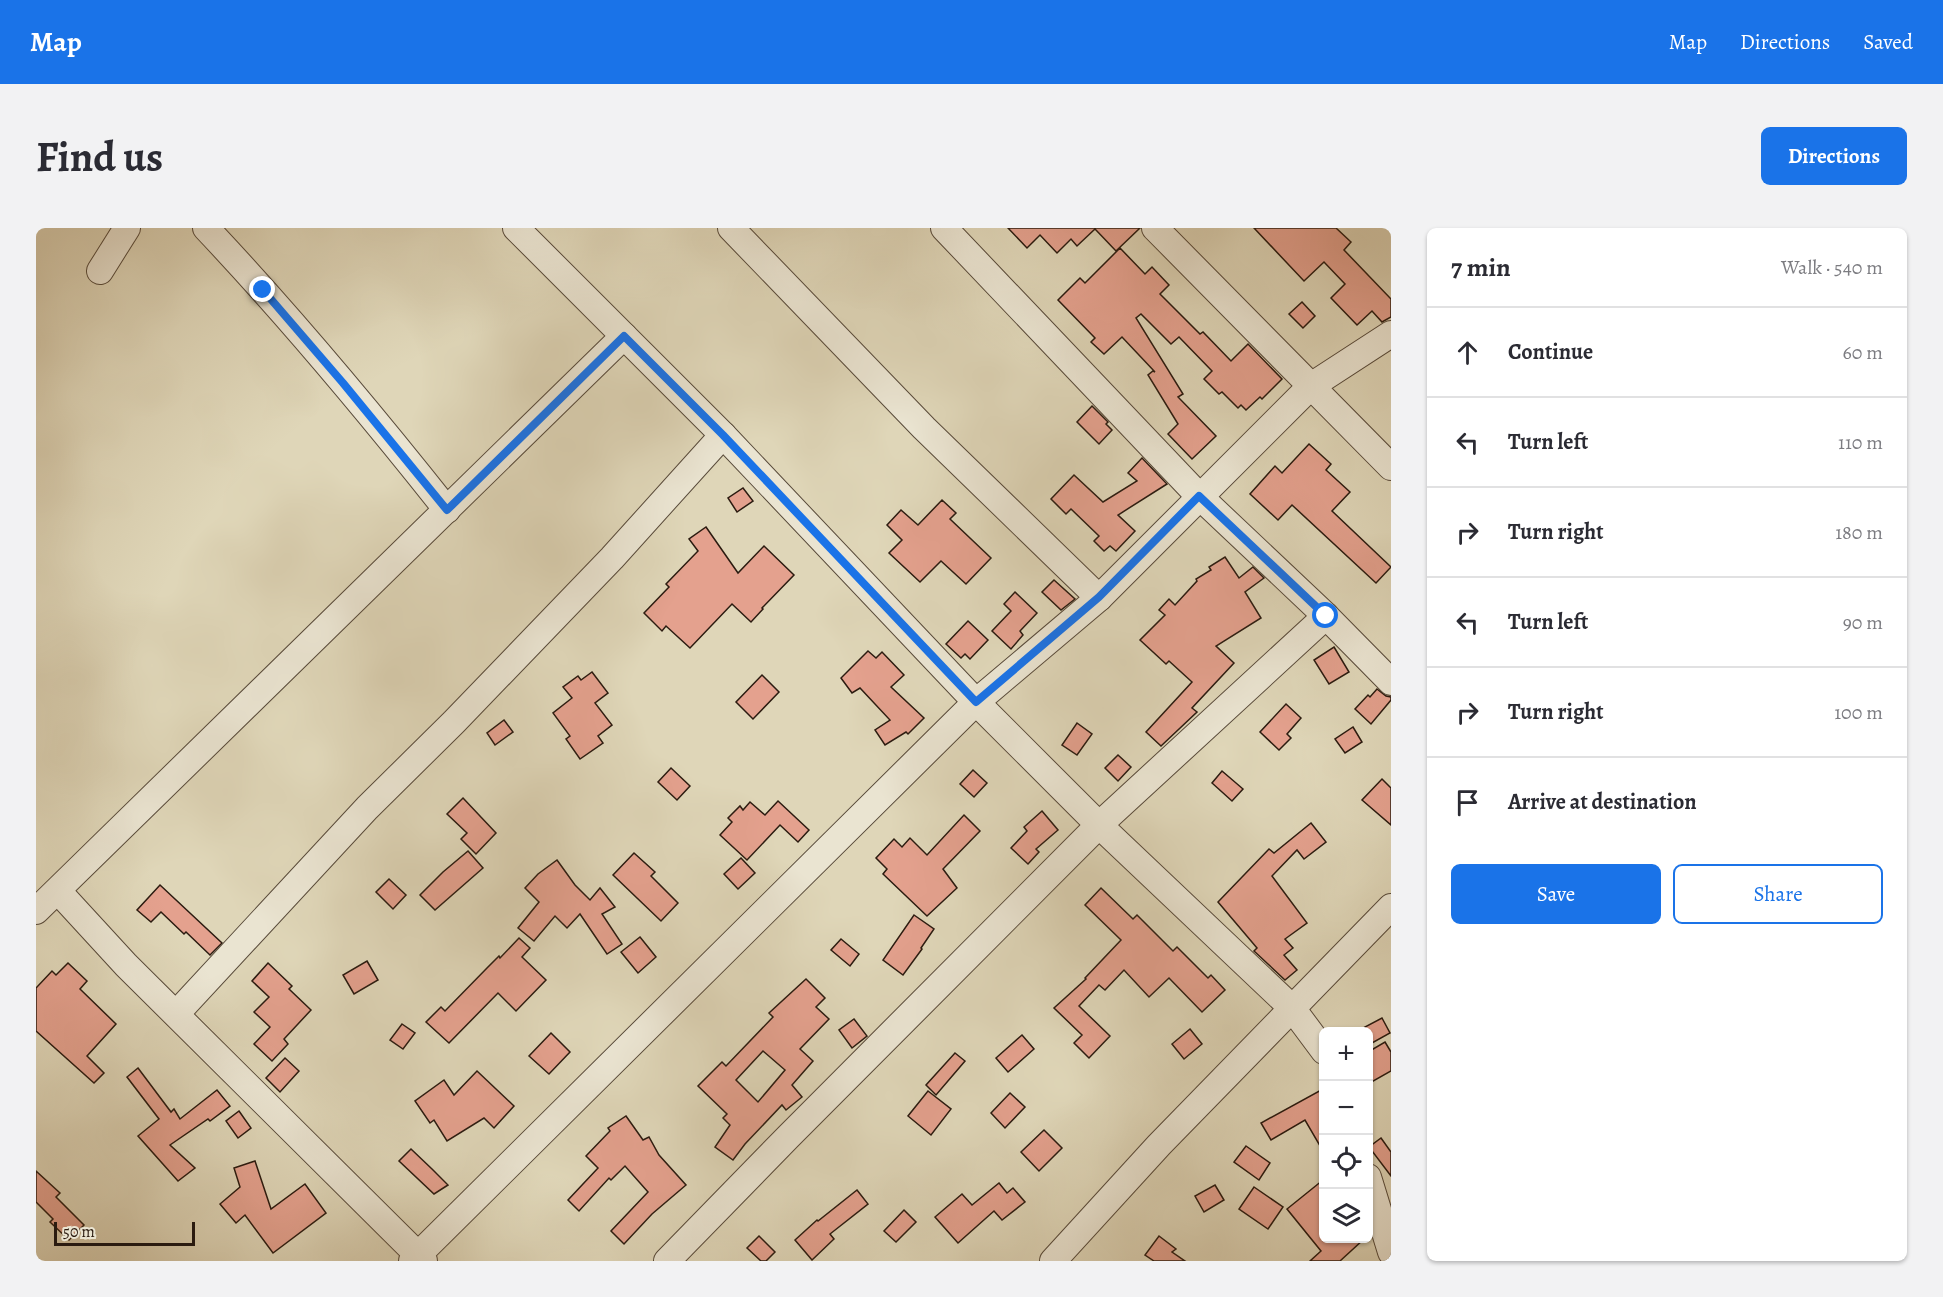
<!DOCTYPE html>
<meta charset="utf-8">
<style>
:root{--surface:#fff;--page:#f2f2f3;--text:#2b2b33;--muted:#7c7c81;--line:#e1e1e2;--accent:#1a73e8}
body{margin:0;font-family:Alegreya,serif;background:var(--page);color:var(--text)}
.controls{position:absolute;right:18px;bottom:18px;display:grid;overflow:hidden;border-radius:9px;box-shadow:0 2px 4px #0004}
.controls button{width:54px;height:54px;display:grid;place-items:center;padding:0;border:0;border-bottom:2px solid var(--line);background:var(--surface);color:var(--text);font:30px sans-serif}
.scale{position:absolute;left:18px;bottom:15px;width:141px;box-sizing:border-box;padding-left:6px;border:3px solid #2b1b10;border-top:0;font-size:16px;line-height:21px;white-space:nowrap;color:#2b1b10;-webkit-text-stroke:4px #eae4d1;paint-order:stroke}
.stop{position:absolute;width:18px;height:18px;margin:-14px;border:4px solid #1a73e8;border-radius:50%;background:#fff}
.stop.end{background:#1a73e8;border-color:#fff;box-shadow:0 2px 6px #0008}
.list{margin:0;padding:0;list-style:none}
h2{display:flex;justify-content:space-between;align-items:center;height:78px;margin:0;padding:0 24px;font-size:26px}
h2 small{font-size:20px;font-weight:400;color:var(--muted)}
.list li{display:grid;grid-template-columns:39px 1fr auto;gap:18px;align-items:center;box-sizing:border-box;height:90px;padding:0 24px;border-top:2px solid var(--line)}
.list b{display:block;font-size:22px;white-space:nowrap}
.list em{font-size:20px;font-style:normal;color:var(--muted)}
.actions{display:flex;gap:12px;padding:18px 24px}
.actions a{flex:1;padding:14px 0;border:2px solid var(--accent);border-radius:9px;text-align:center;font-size:21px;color:var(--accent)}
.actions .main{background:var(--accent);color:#fff}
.icon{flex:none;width:33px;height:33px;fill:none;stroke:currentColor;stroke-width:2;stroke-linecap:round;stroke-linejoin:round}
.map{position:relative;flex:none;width:1355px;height:1033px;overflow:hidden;border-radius:9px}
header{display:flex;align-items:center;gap:36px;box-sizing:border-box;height:84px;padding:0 30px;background:var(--accent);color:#fff}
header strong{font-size:28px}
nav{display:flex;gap:33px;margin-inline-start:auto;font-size:21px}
.intro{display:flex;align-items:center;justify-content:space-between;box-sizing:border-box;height:144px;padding:0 36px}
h1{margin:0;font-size:42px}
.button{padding:15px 27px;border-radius:9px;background:var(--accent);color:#fff;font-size:21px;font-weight:700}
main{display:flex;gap:36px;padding:0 36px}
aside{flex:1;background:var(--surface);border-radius:9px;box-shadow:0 2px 4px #0004}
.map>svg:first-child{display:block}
.building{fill:#e4a18e;stroke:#2b1b10;stroke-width:1.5;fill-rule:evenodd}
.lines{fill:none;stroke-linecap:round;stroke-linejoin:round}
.minor-casing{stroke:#584a3a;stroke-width:28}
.minor{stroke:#eae4d1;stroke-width:26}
.route{stroke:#1a73e8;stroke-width:8}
</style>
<header>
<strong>Map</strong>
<nav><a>Map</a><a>Directions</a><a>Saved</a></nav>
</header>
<div class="intro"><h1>Find us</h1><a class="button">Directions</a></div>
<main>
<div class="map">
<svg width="1355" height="1033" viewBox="0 0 1355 1033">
<rect width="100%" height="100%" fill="#dfd6b8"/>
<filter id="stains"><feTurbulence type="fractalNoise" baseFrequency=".00333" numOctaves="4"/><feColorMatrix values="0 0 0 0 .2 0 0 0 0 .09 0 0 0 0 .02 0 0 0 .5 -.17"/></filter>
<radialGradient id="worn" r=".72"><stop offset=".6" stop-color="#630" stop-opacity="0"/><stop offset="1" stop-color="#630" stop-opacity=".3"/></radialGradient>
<g class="building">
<path d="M972 0H1104L1080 23 1059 1 1041 18 1035 11 1021 25 1004 7 991 20Z"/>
<path d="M1218 0H1300L1315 14 1308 22 1355 71V89L1346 94 1336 83 1321 97 1295 70 1309 56 1288 34 1268 53Z"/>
<path d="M1084 20 1109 46 1116 39 1133 57 1124 66 1164 106 1167 104 1195 133 1212 116 1246 151 1226 171 1224 169 1210 182 1205 177 1202 180 1186 164 1183 166 1168 151 1176 143 1143 109 1135 116 1105 86 1100 90 1147 166 1142 169 1180 208 1156 231 1132 206 1142 196 1112 147 1117 143 1119 144 1086 109 1068 126 1055 114 1059 110 1022 72 1044 50 1049 55Z"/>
<path d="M1266 74 1279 88 1267 100 1253 86Z"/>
<path d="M1056 178 1072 194 1070 196 1076 202 1063 216 1041 194Z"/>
<path d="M1273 216 1295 236 1290 242 1314 264 1296 283 1355 339 1340 355 1256 277 1242 292 1214 266 1239 238 1246 245Z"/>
<path d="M1106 230 1131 256 1082 287 1099 303 1080 323 1074 318 1068 323 1058 313 1063 308 1035 281 1030 286 1015 271 1038 247 1067 274 1101 253 1092 245Z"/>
<path d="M707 260 717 273 701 284 692 270Z"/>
<path d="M906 272 920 285 914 291 955 330 930 356 905 333 884 354 853 325 866 312 851 297 865 282 882 297Z"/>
<path d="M670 299 702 345 728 318 758 347 726 380 727 381 715 394 696 376 654 420 630 398 626 403 608 385 633 359 630 356 662 323 653 311Z"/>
<path d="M1189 329 1203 350 1217 339 1228 350 1209 364 1225 390 1180 418 1198 435 1156 480 1161 484 1125 518 1110 504 1156 454 1133 433 1130 436 1104 412 1129 387 1123 382 1133 371 1139 377 1161 353 1160 351 1175 342 1173 339Z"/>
<path d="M1018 352 1039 371 1025 382 1006 364Z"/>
<path d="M979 364 1001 385 984 403 987 407 975 421 956 403 975 383 968 376Z"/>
<path d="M932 393 952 412 934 431 929 426 925 430 910 416Z"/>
<path d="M1298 419 1313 444 1293 456 1278 432Z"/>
<path d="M832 423 840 430 846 424 868 447 855 459 888 490 872 506 870 504 849 517 839 502 854 492 824 460 816 465 805 450Z"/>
<path d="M556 444 572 465 559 475 576 497 562 508 567 515 544 531 530 511 534 508 517 485 536 470 527 459 542 448 545 452Z"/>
<path d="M726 447 743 464 717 491 700 474Z"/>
<path d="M1341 461 1350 468 1355 469V472L1335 496 1319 481 1332 467 1334 469Z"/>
<path d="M1250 476 1265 490 1251 506 1255 510 1243 522 1224 504Z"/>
<path d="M468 492 477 504 459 517 451 505Z"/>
<path d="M1041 495 1056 506 1041 527 1026 517Z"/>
<path d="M1317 499 1326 514 1309 525 1299 511Z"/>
<path d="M1082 527 1095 539 1082 553 1069 540Z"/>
<path d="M635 540 654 558 641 572 622 554Z"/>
<path d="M937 542 951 555 938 569 924 556Z"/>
<path d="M1186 543 1207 561 1196 573 1176 555Z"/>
<path d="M1346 551 1355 560V597L1326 572Z"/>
<path d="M427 570 460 605 440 626 425 611 431 605 411 586Z"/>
<path d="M742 573 773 602 762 614 744 597 711 632 684 607 696 594 692 590 704 578 707 582 714 574 729 587Z"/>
<path d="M1006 583 1022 602 1000 621 1003 624 992 636 975 620 991 603 988 599Z"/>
<path d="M928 587 944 603 907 641 921 660 891 688 847 646 851 641 840 630 858 611 866 619 874 610 891 627Z"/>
<path d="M1275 595 1290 614 1268 631 1261 622 1236 648 1271 695 1249 711 1257 720 1248 727 1261 742 1249 752 1218 723 1221 720 1182 674 1233 621 1238 625Z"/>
<path d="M432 623 447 640 399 682 384 667 407 644Z"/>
<path d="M598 625 619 644 615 648 642 675 625 693 577 647Z"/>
<path d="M705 630 719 645 702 661 688 646Z"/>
<path d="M521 632 539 657 554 672 564 660 579 679 566 686 586 716 571 726 544 686 531 700 519 688 498 713 482 700 503 674 489 660 502 646Z"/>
<path d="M353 651 370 667 357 681 340 664Z"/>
<path d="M124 657 186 715 174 727 150 704 148 706 125 684 115 694 101 682Z"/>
<path d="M1065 660 1097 691 1101 687 1137 723 1141 719 1172 750 1175 747 1189 762 1166 784 1133 750 1113 769 1088 742 1069 762 1063 757 1043 778 1074 808 1053 830 1038 815 1046 807 1018 780 1050 751 1049 750 1085 712 1049 677Z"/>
<path d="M878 687 898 701 885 720 886 721 867 747 847 732Z"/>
<path d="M604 709 620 729 602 745 585 724Z"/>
<path d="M483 710 494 720 486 729 510 752 480 783 462 765 413 815 390 794 405 779 409 783 451 740 463 728 464 730Z"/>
<path d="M805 711 823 726 814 738 795 722Z"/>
<path d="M331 733 342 752 318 766 307 747Z"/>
<path d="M32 735 51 753 44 761 80 796 51 828 68 845 58 855 0 803V760L16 743 20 747Z"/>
<path d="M232 735 256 758 253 761 275 782 248 811 252 816 236 833 218 816 234 799 218 784 233 769 216 753Z"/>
<path d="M770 751 789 770 780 779 793 791 764 821 777 833 756 857 766 869 750 882 746 877 709 916 697 932 679 919 694 897 687 890 691 886 662 858 686 834 690 838 737 789 733 785ZM727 823 749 842 722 874 700 852Z"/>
<path d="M1346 790 1354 805 1336 815 1332 809V804H1329L1327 800Z"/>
<path d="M818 791 831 808 816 820 803 802Z"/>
<path d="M366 796 379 805 367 821 354 812Z"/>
<path d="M1154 801 1166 816 1148 831 1136 816Z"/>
<path d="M515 805 534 824 513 846 493 828Z"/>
<path d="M986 807 998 821 972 844 960 830Z"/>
<path d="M1349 814 1355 824V843L1332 856V824Z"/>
<path d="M919 825 929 833 900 867 890 857Z"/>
<path d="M249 830 263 843 244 864 230 850Z"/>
<path d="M102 840 135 884 138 881 144 891 181 862 194 878 174 893 172 891 134 917 159 940 142 953 102 908 123 891 91 849Z"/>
<path d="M441 843 478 878 458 900 448 890 411 913 398 892 394 895 379 873 408 852 418 867Z"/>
<path d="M1287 861V923L1269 892 1235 912 1225 895Z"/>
<path d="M892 863 915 881 895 907 872 888Z"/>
<path d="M974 865 989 879 969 900 955 885Z"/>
<path d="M203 883 215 900 202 910 190 893Z"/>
<path d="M590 888 607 912 613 909 623 927 650 957 616 986 588 1016 575 1003 612 964 589 938 575 952 573 950 543 983 532 972 562 940 550 928 574 903 572 900Z"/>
<path d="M1008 902 1026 920 1003 943 985 924Z"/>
<path d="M1345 910 1355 924V948L1333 919Z"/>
<path d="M1210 918 1234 935 1223 952 1198 934Z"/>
<path d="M375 921 396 941 412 957 398 966 363 933Z"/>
<path d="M219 933 235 981 269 956 290 985 237 1025 209 987 200 995 184 976 204 959 198 940Z"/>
<path d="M0 943 24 965 20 969 48 997 33 1012 14 994 17 991 0 974Z"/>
<path d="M1287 952V1011H1328L1304 1033H1274L1285 1023 1251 981Z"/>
<path d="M963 955 971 965 977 960 989 974 966 992 958 983 922 1015 899 989 926 966 936 977Z"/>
<path d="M1179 957 1188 972 1168 984 1159 968Z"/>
<path d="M1218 959 1247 979 1232 1001 1203 981Z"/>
<path d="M821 962 832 976 794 1006 798 1011 776 1032 759 1012 781 992 782 993Z"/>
<path d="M868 982 880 994 860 1014 848 1003Z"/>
<path d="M723 1008 739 1024 730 1033H725L711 1020Z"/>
<path d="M1123 1008 1140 1021 1136 1024 1149 1033H1118L1109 1027Z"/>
</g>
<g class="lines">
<g class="minor-casing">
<g id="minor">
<path d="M170 0C255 90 334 185 411 282"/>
<path d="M480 0 687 207 940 474 1063 597 1256 780 1288 823"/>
<path d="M695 0 888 200 1063 370"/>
<path d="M908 0 1163 268 1290 388 1355 454"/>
<path d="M1119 0 1355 239"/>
<path d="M64 43 91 0"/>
<path d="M22 663 90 737 388 1033"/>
<path d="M0 683 588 108"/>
<path d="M140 786 331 580 418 494 576 330 687 207"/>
<path d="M1332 949 1355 1024"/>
<path d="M376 1033 940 474 1063 370 1275 158 1355 106"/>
<path d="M631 1033 752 909 1063 597 1290 388"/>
<path d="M1017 1033 1123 917 1355 679"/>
</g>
</g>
<use href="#minor" class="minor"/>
</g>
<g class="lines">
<path class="route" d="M227 62 307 155 411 282 588 108 687 207 940 474 1063 369 1163 268 1290 388"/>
</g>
<rect width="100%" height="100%" filter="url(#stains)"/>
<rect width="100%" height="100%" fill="url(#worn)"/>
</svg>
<div class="controls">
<button>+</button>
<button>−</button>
<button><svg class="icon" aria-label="locate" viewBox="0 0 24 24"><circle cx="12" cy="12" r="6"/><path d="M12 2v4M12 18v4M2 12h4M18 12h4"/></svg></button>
<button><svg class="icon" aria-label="layers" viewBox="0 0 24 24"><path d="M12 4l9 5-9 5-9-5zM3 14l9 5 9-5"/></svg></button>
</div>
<div class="scale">50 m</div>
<div class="stop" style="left:1290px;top:388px"></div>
<div class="stop end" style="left:227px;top:62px"></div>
</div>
<aside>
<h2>7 min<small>Walk · 540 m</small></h2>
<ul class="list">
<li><svg class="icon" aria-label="ahead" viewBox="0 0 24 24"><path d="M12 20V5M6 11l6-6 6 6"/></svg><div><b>Continue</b></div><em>60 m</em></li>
<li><svg class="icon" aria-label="left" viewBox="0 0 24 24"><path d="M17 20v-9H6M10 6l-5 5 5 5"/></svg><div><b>Turn left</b></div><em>110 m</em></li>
<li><svg class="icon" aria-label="right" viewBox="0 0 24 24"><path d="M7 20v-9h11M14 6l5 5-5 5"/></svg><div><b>Turn right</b></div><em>180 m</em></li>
<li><svg class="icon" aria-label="left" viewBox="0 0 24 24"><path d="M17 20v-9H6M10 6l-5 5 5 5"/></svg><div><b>Turn left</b></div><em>90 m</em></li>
<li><svg class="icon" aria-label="right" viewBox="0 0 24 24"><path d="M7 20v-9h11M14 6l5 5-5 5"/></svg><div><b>Turn right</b></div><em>100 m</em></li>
<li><svg class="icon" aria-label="arrive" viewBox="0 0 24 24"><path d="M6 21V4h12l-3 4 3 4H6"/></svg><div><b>Arrive at destination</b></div></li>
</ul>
<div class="actions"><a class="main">Save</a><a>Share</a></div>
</aside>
</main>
